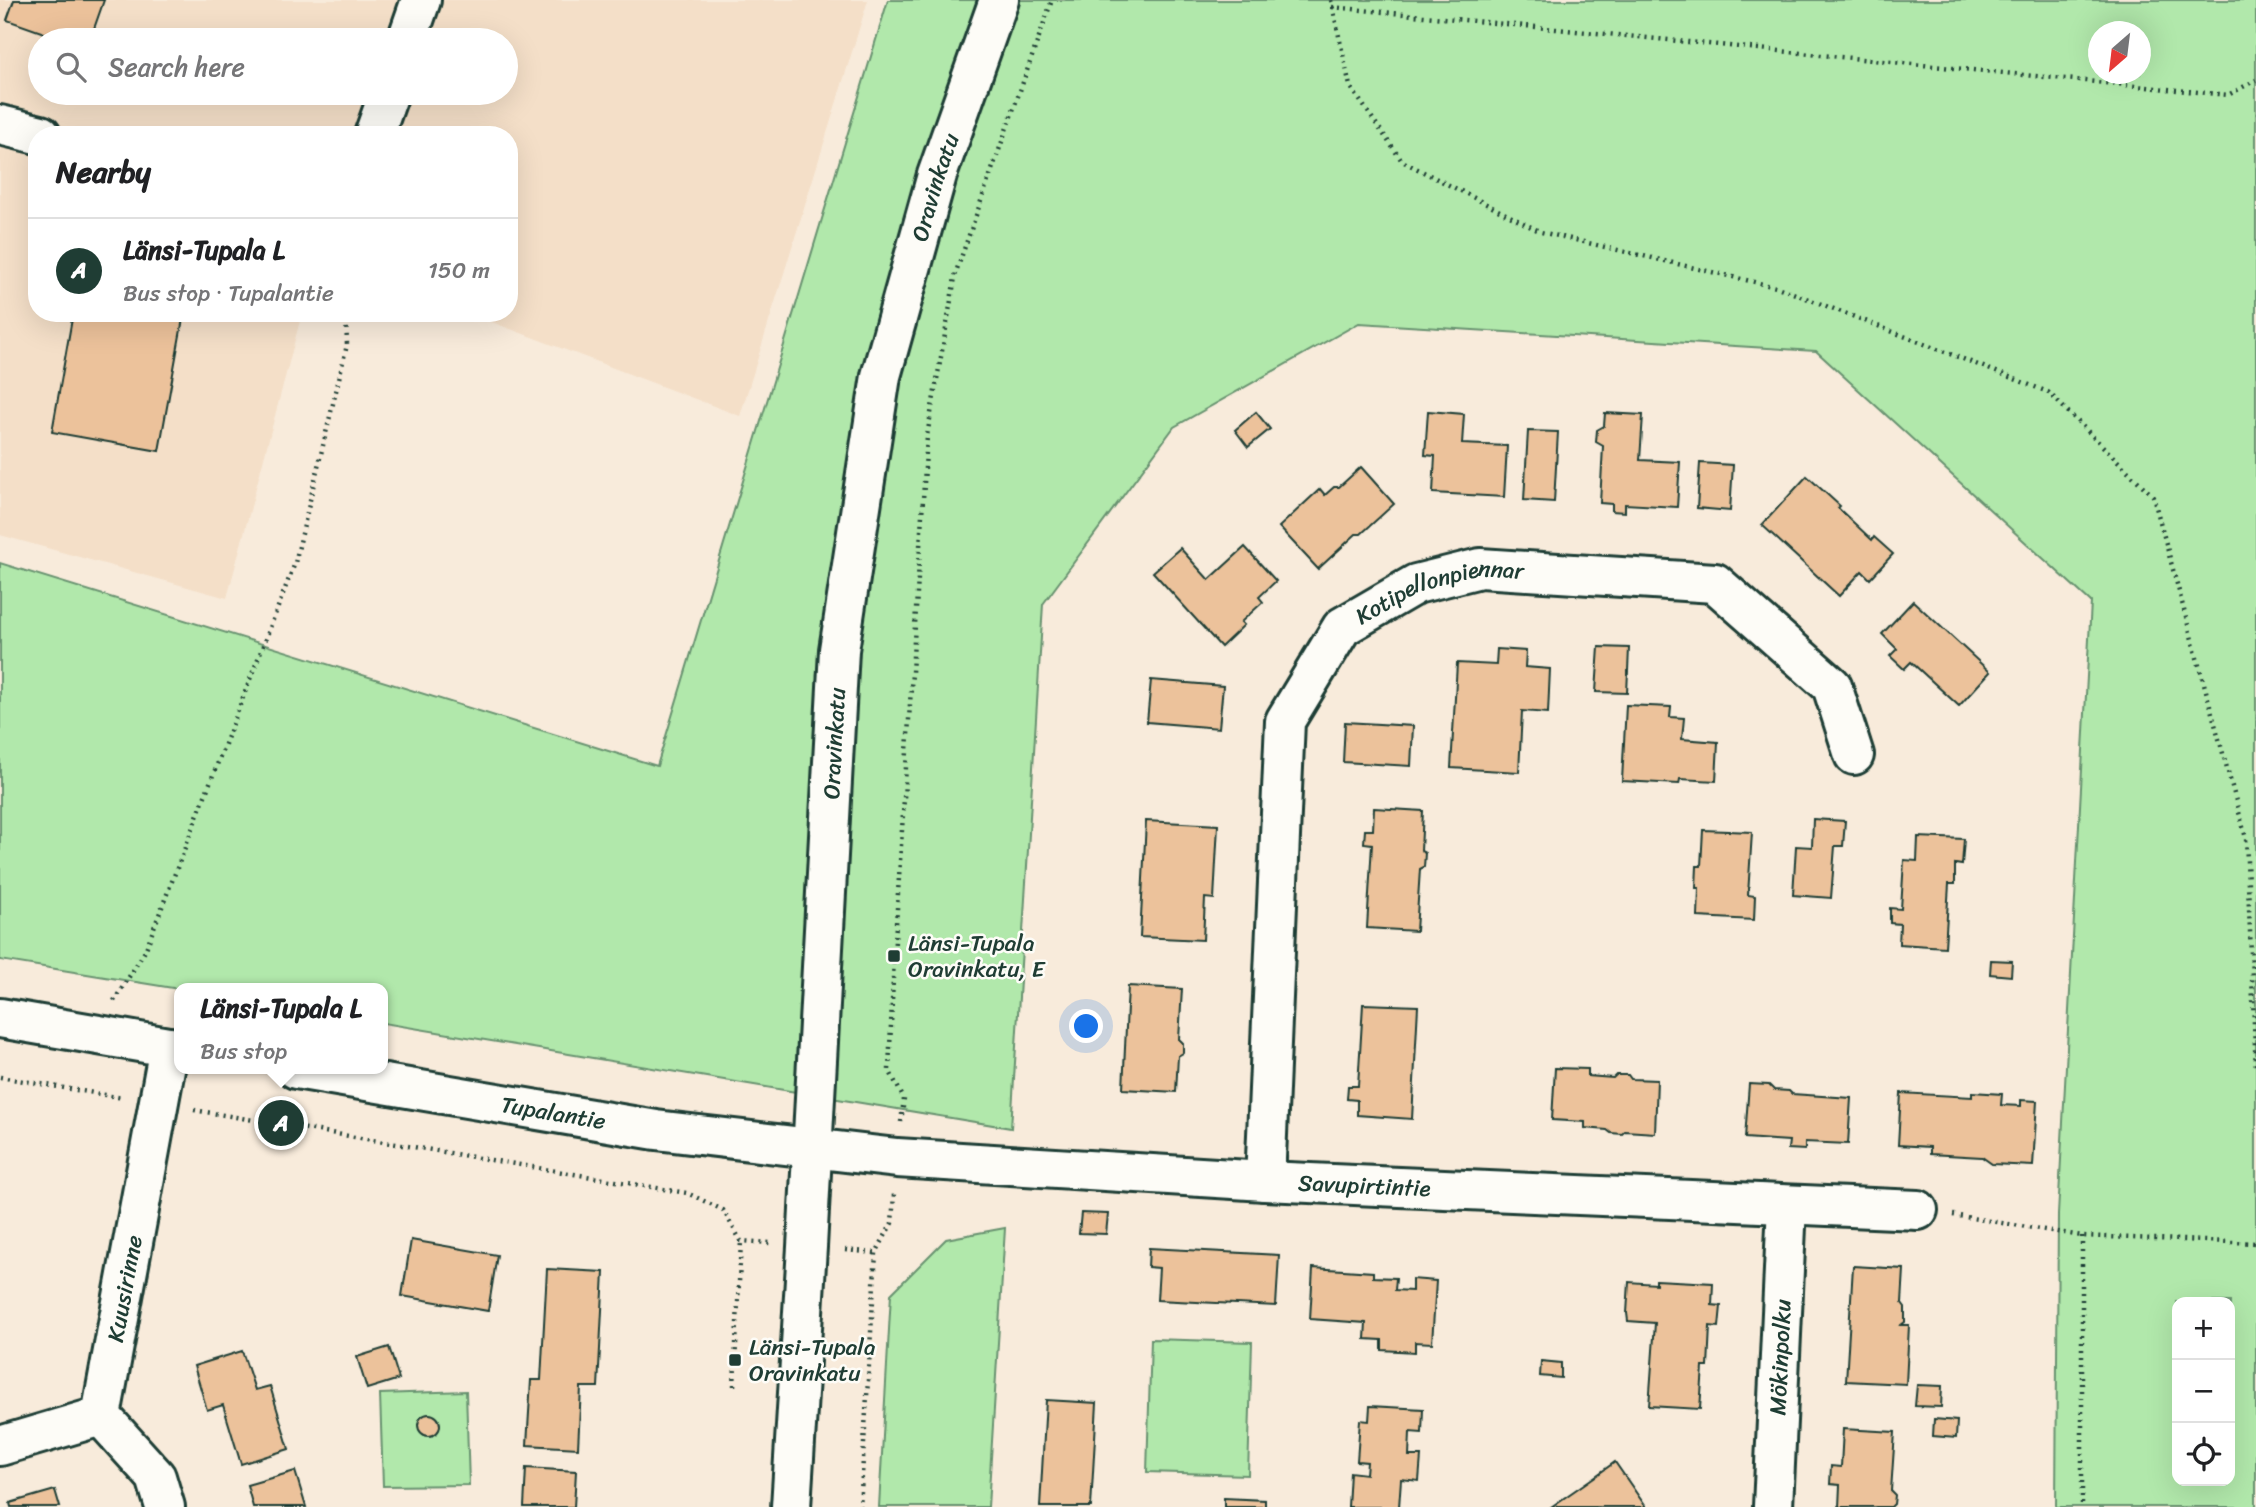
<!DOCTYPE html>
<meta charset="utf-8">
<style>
:root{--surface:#fff;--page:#f2f2f2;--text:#202124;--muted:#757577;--line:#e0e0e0;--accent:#1f3d34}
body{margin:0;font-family:Sriracha,sans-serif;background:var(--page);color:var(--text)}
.controls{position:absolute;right:21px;bottom:21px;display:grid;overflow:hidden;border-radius:14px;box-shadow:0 7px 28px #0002}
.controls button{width:63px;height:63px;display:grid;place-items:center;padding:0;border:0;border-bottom:2px solid var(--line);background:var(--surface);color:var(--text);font:35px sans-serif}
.compass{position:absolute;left:2088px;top:21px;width:63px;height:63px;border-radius:50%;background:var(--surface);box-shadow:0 7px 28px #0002;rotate:208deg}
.you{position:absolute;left:1087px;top:1027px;width:24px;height:24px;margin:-18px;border:5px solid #fff;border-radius:50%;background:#1a73e8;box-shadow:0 0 0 10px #1a73e833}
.badge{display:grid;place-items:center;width:46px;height:46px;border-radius:50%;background:var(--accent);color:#fff;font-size:23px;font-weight:700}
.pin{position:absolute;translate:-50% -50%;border:4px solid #fff;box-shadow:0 2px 7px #0006}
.popup{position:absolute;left:174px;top:983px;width:214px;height:91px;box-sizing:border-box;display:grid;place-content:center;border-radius:14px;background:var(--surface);filter:drop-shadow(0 2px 5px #0005);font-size:23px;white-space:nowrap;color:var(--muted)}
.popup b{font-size:26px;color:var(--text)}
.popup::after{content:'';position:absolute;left:50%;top:100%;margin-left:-14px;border:14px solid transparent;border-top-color:var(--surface)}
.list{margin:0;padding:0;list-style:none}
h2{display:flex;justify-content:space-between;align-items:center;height:91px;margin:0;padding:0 28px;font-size:30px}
h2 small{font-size:23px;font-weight:400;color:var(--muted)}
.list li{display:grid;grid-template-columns:46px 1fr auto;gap:21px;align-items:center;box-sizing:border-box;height:105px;padding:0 28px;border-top:2px solid var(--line)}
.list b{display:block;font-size:26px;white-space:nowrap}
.list p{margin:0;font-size:23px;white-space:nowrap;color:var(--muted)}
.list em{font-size:23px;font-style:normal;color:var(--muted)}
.icon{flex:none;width:38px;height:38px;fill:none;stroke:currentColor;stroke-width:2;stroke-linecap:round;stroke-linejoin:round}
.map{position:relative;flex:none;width:2256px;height:1507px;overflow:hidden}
.search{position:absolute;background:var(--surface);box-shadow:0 7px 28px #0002;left:28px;top:28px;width:490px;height:77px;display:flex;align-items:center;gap:18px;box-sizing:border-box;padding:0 24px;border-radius:38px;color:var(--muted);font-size:26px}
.panel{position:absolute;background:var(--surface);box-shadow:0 7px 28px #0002;left:28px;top:126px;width:490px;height:196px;border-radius:28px}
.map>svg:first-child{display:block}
.built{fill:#f4dfc8;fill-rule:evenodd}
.green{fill:#b1e8ab;stroke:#689270;stroke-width:2;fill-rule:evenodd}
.building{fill:#ecc29b;stroke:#1f3d34;stroke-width:2}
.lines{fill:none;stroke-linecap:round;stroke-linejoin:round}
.minor-casing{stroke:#1f3d34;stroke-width:44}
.path{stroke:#1f3d34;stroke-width:4.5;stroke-dasharray:2 5;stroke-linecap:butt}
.minor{stroke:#fdfcf7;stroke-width:38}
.poi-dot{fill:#1f3d34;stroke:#fdfcf7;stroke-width:2.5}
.labels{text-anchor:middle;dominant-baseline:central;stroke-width:5;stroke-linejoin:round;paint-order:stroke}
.street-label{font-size:23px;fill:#1f3d34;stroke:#fdfcf7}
.poi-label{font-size:23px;fill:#1f3d34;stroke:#fdfcf7;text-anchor:start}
</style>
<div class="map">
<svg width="2256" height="1507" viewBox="0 0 2256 1507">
<rect width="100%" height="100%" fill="#f8ebdb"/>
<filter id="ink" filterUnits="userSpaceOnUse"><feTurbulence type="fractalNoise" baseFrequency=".0143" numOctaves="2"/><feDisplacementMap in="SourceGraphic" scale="14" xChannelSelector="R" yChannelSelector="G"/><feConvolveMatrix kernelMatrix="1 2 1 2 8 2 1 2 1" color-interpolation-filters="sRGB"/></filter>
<g filter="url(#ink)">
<path class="built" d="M0 0H868L740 416 468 313H509V135H37V313H302L227 598 0 535ZM40 40H506V93H40Z"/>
<g class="green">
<path d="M888 0H2256V1507H2056L2058 1215 2091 602 1816 351 1359 323 1174 427 1043 604 1011 1128 383 1023 382 988 179 989 0 960V563L657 766ZM2098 32H2140V74H2098ZM2177 1302H2230V1481H2177Z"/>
<path d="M1005 1228 988 1507H879L891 1294 946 1239Z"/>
<path d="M1151 1339 1252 1342 1248 1475 1147 1472Z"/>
<path d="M466 1391 469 1485 383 1486 380 1394Z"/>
</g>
<g class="building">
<path d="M14 0H104L90 40H64L7 20Z"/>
<path d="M73 313H184L159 451 52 432Z"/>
<path d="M1428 411 1464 414 1462 444 1507 446 1504 497 1433 493 1435 456 1425 455Z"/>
<path d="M1256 412 1270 429 1248 447 1235 430Z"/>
<path d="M1605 413 1643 415 1640 460 1680 462 1677 507 1625 504V512L1612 511V504L1600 503 1603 446 1596 442 1597 430 1604 426Z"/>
<path d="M1528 431 1558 432 1554 502 1524 500Z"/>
<path d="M1700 463 1733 465 1730 511 1697 508Z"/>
<path d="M1361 467 1394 504 1361 534H1356L1318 569 1279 527 1320 489 1325 495 1334 487H1339Z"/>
<path d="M1807 476 1840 506 1838 508 1872 540 1874 537 1893 554 1870 579 1862 571 1839 596 1762 525Z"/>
<path d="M1245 547 1276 581 1259 597 1263 602 1241 622 1244 625 1221 647 1153 572 1180 548 1209 580Z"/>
<path d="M1913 601 1990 672 1959 706 1911 662 1904 669 1890 656 1897 649 1882 634Z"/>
<path d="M1599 647 1629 648 1627 693 1596 692Z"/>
<path d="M1497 649 1526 651 1525 667 1550 669 1548 713 1522 711 1519 772 1451 768 1457 663 1496 665Z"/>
<path d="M1151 680 1223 686 1219 728 1147 722Z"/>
<path d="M1626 705 1671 707 1670 717 1684 718 1682 739 1718 742 1716 781 1680 779 1679 784 1622 781Z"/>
<path d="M1345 722 1413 726 1411 766 1343 762Z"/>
<path d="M1374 808 1423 811 1421 851 1425 853 1424 867 1420 869 1416 931 1367 928 1372 844 1364 843 1365 830H1373Z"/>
<path d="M1813 819 1845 821 1843 846H1835L1831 898 1793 895 1796 846 1812 847Z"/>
<path d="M1146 821 1218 825 1214 899 1205 898 1203 940 1140 937Z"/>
<path d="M1703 830 1752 832 1748 895 1755 896 1754 920 1698 917 1699 888H1696L1697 866H1701Z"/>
<path d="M1918 837 1964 839 1962 865 1955 864V884H1949L1945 947 1899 944 1900 924 1890 923V908L1901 909 1904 860 1917 861Z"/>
<path d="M1991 960 2012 961 2011 976 1990 974Z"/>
<path d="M1128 986 1182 989 1179 1039 1183 1043V1053L1178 1056 1176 1092 1123 1089Z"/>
<path d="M1363 1004 1418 1006 1412 1119 1357 1115V1100L1347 1099 1348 1086H1358Z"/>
<path d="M1555 1068 1588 1069V1076L1613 1078 1616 1075H1628L1631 1079 1657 1080 1655 1133 1625 1131 1622 1134 1611 1133 1607 1130 1585 1128V1122L1552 1120Z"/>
<path d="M1749 1084 1769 1085 1774 1090 1789 1091 1792 1094 1851 1098 1848 1144 1805 1142V1150L1788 1149 1789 1141 1745 1138Z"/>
<path d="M1972 1092 2002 1094 2001 1105 2021 1106V1100L2037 1101 2033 1166 1992 1164 1982 1157 1930 1154V1147L1898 1145 1901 1093 1972 1097Z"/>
<path d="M1081 1213 1108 1214 1106 1234 1079 1233Z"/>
<path d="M411 1240 497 1255 488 1311 402 1296Z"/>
<path d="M1149 1248 1279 1255 1276 1306 1157 1300 1159 1268 1148 1267Z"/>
<path d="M1853 1266 1904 1269 1902 1303 1905 1307V1322L1901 1325H1909L1906 1384 1846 1381Z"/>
<path d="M1313 1268 1373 1272V1277L1396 1278 1395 1290 1412 1291V1279L1436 1281 1432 1343 1415 1342V1352L1382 1350V1340L1365 1339 1366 1323 1310 1319Z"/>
<path d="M547 1269 604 1272 598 1387H581L578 1448 527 1445 531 1380H541Z"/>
<path d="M1656 1280 1713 1283 1712 1305 1721 1306 1719 1327 1710 1326 1708 1367H1703L1700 1409 1649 1406 1655 1323 1628 1321 1627 1313 1629 1282 1656 1284Z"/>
<path d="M389 1347 399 1379 367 1389 357 1357Z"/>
<path d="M242 1351 255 1390 270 1386 289 1449 241 1464 223 1405 207 1410 194 1366Z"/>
<path d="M1541 1361 1561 1363V1378L1540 1376Z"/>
<path d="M1917 1385 1942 1386 1941 1407 1915 1406Z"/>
<path d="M1046 1400 1097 1403 1091 1507H1040Z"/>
<path d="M1370 1406 1423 1409 1422 1433 1410 1432 1409 1456H1421L1419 1481 1401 1479 1399 1507H1348L1350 1472 1366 1474 1367 1462 1357 1461 1360 1420 1369 1421Z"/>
<circle cx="429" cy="1425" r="11"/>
<path d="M1934 1419 1957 1421 1956 1438 1933 1436Z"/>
<path d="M1843 1429 1895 1432 1891 1491 1895 1495 1894 1504 1891 1507H1839L1840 1485 1830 1484 1831 1466 1841 1467Z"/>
<path d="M1615 1462 1646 1507H1551L1597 1475Z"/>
<path d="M526 1468 576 1471 574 1507H524Z"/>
<path d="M295 1471 306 1507H253L247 1485Z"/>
<path d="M55 1490 60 1507H11L10 1503Z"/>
<path d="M1224 1498 1265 1500V1507H1224Z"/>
</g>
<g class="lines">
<g class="minor-casing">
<g id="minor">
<path d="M407 40 421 0"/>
<path d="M0 125 41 135"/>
<path d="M374 135 389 93"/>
<path d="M0 1018 180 1049"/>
<path id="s1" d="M296 1069 656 1130 897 1158 1265 1181 1918 1210"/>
<path id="s2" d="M1265 1181 1285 721 1342 627 1416 584 1480 568 1715 583 1832 686 1854 755"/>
<path d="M0 1446 101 1416"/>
<path id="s3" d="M165 1507 156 1477 101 1416 169 1047"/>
<path id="s4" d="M791 1507 807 1247 839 650 881 376 937 175 999 0"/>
<path id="s5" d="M1773 1507 1787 1205"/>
</g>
</g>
<g class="path">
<path d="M1331 0 1350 86 1402 161 1541 232 1780 288 2048 392 2153 496 2246 838 2256 1070"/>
<path d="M1332 7 2228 95 2256 80"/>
<path d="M114 1001 145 951 295 563 347 345 346 313"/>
<path d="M0 1077 123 1098"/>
<path d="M194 1110 687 1193 723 1210 741 1241 770 1243"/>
<path d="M901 1122 904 1099 889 1070 894 956 927 436 956 272 1052 0"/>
<path d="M1953 1215 2082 1236 2256 1243"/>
<path d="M2082 1236V1507"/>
<path d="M845 1250 876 1253"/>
<path d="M734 1386 741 1241"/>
<path d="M860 1507 876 1253 892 1223 894 1194"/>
</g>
<use href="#minor" class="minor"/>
</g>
</g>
<g class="poi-dot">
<rect x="887" y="949" width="14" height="14" rx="3.5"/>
<rect x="728" y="1353" width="14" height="14" rx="3.5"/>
</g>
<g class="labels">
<g class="street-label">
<text stroke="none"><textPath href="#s4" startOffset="1332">Oravinkatu</textPath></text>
<text stroke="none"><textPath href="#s2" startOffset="677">Kotipellonpiennar</textPath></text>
<text stroke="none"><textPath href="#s4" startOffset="765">Oravinkatu</textPath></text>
<text stroke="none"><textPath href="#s1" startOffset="261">Tupalantie</textPath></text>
<text stroke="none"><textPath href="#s1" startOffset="1076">Savupirtintie</textPath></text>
<text stroke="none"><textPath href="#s3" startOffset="243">Kuusirinne</textPath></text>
<text stroke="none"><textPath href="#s5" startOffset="150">Mökinpolku</textPath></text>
</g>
<g class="poi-label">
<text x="908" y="943">Länsi-Tupala<tspan x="908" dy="26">Oravinkatu, E</tspan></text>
<text x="749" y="1347">Länsi-Tupala<tspan x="749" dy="26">Oravinkatu</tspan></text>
</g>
</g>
</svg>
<div class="controls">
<button>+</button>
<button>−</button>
<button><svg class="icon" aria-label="locate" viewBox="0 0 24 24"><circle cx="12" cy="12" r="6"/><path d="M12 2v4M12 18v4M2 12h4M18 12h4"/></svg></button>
</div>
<svg class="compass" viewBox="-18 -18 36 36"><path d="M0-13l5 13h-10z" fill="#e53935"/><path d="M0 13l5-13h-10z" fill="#757577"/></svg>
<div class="you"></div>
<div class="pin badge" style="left:281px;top:1123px">A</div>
<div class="popup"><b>Länsi-Tupala L</b>Bus stop</div>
<div class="search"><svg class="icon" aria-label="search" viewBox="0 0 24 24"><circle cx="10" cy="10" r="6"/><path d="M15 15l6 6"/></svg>Search here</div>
<section class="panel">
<h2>Nearby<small></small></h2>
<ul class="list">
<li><span class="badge">A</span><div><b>Länsi-Tupala L</b><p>Bus stop · Tupalantie</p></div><em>150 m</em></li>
</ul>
</section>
</div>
